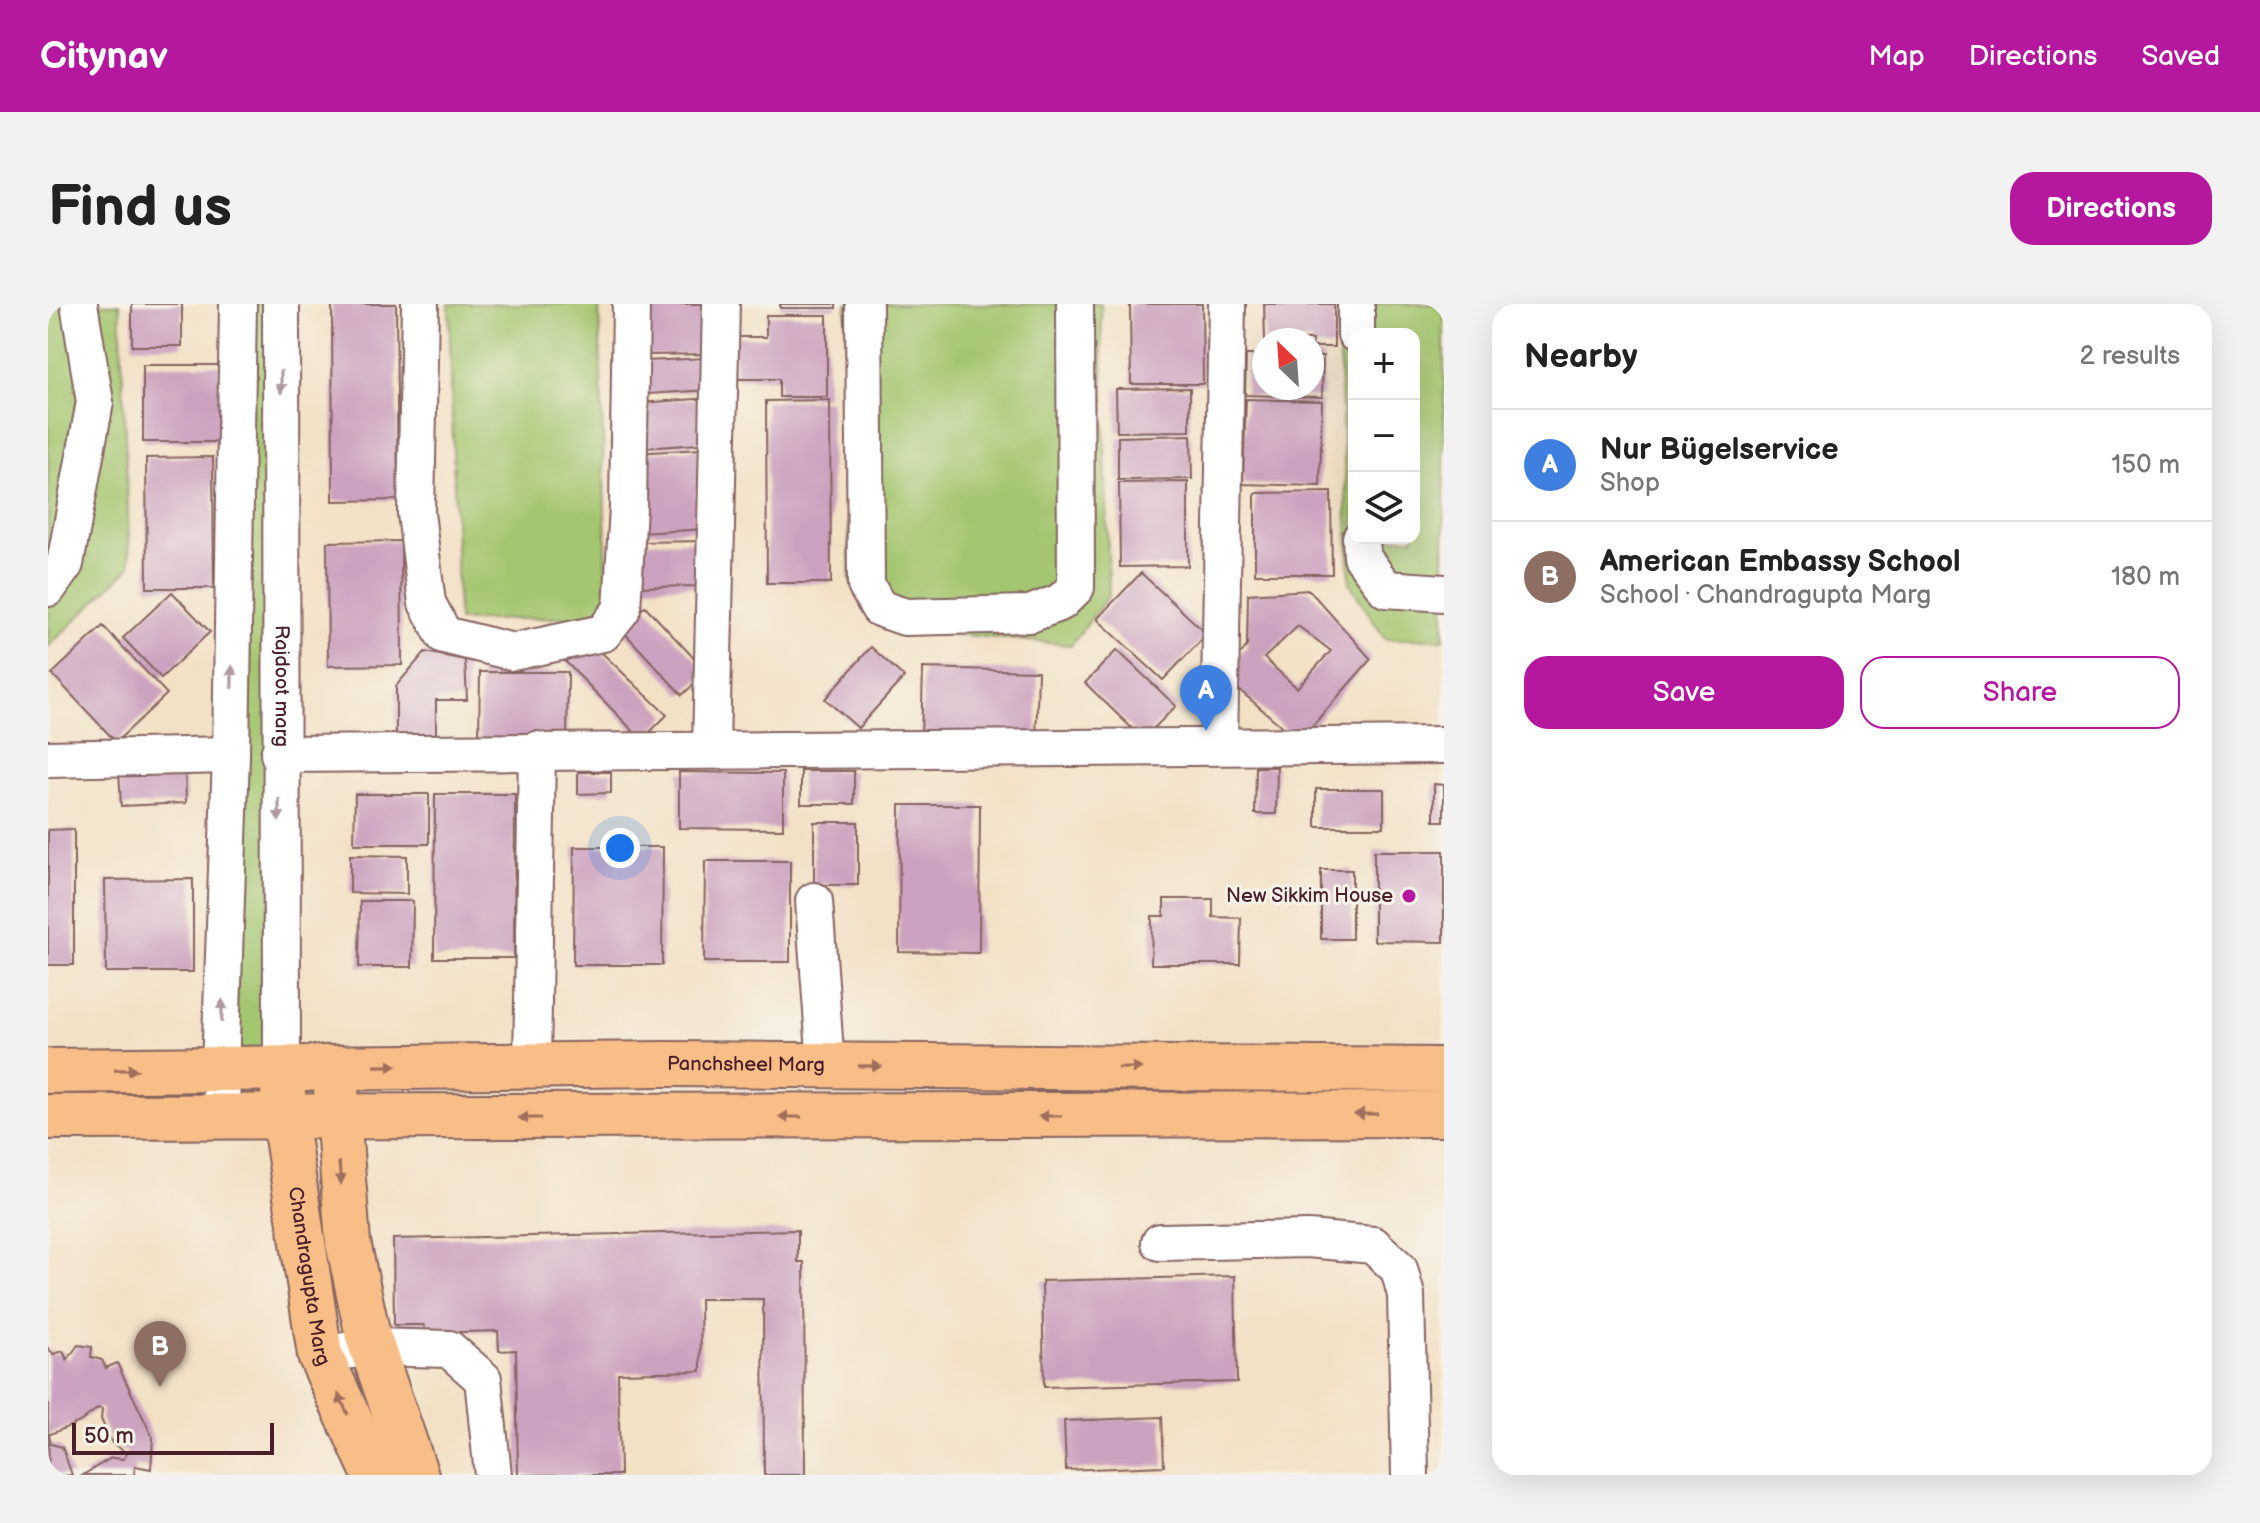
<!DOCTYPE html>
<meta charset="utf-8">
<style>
:root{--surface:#fff;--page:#f2f2f2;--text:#222;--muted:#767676;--line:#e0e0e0;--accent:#b5179e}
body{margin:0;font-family:"Balsamiq Sans",sans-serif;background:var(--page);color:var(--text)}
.controls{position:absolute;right:24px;top:24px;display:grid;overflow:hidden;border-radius:16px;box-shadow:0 8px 32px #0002}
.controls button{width:72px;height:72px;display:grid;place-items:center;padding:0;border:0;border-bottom:2px solid var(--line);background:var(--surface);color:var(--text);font:40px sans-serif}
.compass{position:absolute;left:1204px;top:24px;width:72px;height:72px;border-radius:50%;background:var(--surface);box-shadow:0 8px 32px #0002;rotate:335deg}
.scale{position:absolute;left:24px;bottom:20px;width:202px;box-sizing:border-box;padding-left:8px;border:4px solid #4a1f2b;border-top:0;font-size:22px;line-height:28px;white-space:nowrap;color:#4a1f2b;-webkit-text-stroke:6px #f7f3e8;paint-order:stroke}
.you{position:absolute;left:572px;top:544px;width:28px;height:28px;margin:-20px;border:6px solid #fff;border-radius:50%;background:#1a73e8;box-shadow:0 0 0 12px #1a73e833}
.badge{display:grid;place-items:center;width:52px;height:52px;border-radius:50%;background:var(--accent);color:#fff;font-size:26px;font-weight:700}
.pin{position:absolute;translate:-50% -66px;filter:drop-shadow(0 2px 4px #0008)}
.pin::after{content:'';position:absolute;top:42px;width:28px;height:24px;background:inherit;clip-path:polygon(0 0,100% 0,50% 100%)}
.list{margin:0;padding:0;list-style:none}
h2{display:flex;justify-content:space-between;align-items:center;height:104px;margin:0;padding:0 32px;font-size:34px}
h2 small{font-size:26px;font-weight:400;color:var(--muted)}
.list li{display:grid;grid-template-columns:52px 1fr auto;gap:24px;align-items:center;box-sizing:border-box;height:112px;padding:0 32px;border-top:2px solid var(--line)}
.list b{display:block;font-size:30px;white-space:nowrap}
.list p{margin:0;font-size:26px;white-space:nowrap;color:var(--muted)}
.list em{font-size:26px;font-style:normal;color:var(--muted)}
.actions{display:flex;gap:16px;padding:24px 32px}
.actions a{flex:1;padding:18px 0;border:2px solid var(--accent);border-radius:24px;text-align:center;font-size:28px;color:var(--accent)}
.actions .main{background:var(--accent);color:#fff}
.icon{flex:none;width:44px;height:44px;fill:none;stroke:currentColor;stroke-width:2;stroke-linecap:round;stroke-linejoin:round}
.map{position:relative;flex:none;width:1396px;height:1171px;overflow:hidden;border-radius:24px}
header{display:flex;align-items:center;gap:48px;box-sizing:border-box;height:112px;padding:0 40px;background:var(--accent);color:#fff}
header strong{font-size:38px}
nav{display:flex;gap:44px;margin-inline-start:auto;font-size:28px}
.intro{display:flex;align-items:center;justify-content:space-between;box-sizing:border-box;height:192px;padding:0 48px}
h1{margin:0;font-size:56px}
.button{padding:20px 36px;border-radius:24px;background:var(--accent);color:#fff;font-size:28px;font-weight:700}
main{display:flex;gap:48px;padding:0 48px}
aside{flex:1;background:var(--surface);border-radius:24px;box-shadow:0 8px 32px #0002}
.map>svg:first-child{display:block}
.green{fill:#a4c66f;stroke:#77724d;stroke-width:2;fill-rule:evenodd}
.building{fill:#cba2bf;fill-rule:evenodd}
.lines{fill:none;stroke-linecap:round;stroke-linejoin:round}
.minor-casing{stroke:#856361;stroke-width:40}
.major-casing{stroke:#856361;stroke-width:48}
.minor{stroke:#fff;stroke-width:36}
.major{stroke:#f7be88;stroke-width:44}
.oneway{fill:#ae9aa0}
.oneway2{fill:#a06e5a}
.poi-dot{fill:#b5179e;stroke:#f7f3e8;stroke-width:3}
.labels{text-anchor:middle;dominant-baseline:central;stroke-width:6;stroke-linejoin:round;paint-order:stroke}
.street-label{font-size:20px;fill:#4a1f2b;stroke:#f7f3e8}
.poi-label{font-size:20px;fill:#4a1f2b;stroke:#f7f3e8;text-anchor:end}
</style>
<header>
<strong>Citynav</strong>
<nav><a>Map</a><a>Directions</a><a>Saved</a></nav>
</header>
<div class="intro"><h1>Find us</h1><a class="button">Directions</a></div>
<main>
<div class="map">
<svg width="1396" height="1171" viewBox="0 0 1396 1171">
<rect width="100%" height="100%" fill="#f7f3e8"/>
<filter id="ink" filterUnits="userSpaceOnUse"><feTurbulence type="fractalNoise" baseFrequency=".0125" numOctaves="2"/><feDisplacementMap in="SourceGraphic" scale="16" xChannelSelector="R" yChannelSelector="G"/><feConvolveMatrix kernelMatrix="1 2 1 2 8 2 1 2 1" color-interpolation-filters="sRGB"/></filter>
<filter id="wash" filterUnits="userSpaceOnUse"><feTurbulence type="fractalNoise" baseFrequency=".006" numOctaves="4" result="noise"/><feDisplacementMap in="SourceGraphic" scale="32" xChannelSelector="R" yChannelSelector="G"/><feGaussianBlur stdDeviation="1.8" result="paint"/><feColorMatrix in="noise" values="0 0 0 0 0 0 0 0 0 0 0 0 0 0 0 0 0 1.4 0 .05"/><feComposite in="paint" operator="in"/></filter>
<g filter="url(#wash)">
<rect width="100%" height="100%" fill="#f3e1c6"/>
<g class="green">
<path d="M0 0H72L82 263 0 343Z"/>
<path d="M195 0H228L221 748H188Z"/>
<path d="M401 0H551L560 312 410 317Z"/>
<path d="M798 0H1053L1061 291 1023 341 832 323 802 277Z"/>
<path d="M1289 0H1396V335H1337L1302 280ZM1306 30H1366V234H1306Z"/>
</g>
<g id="blocks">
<g class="building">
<rect x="84" y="0" width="50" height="42"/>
<path d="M284 0H348L350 196 285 197Z"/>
<path d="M595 0H668L669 50 595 51Z"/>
<rect x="732" y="0" width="56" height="4"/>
<path d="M1082 0H1154L1155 80H1083Z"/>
<path d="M1216 0H1286V43H1264V36H1217Z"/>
<path d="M718 11H779V93H731V75H687V33H718Z"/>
<path d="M1198 51H1216V84H1264V52H1275L1274 93 1197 91Z"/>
<path d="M659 54 661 86 600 90 598 57Z"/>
<rect x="95" y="61" width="77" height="77"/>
<path d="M1142 84V127L1069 128 1068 85Z"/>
<path d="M661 94 664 139 596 144 593 99Z"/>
<path d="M1198 95 1274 97 1272 182 1195 180Z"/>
<path d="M782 96 783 279H719L718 97Z"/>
<path d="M1143 131 1144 175 1070 176V133Z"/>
<path d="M653 145 658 225 592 229 587 149Z"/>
<path d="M165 153 166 284H99L98 154Z"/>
<path d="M1140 178V262L1072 263 1071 179Z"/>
<path d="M1283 188 1284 270H1207V189Z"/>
<path d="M353 237 354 361 280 362 279 238Z"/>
<path d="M662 237V282L586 283 585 238Z"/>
<path d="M1093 269 1159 330 1115 376 1049 315Z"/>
<path d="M1261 286 1323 355 1251 437 1175 372 1199 342 1200 290ZM1250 322 1283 347 1249 384 1216 354Z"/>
<path d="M124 288 162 328 113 374 75 334Z"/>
<path d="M597 302 659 368 634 391 573 325Z"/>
<path d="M55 322 119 390 68 438 4 370Z"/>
<path d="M823 343 856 373 810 424 777 395Z"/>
<path d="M551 346 619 411 594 436 516 356Z"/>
<path d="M1069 346 1128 402 1095 435 1037 379Z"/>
<path d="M377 348 417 356 419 396H388V444L348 445V382Z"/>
<path d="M875 364 990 367 988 440 873 437Z"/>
<path d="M432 368H520L519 438 431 437Z"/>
<path d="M137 463 138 499 73 502 71 466Z"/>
<path d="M1208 463H1229L1228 510H1207Z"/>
<rect x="753" y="467" width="53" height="33"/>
<path d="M530 468H563V489L530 490Z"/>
<path d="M631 468 735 469V525L631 524Z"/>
<path d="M1386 480 1396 481V517H1386Z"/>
<rect x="1268" y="485" width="68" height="38"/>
<path d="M307 490H381V540H306Z"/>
<path d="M387 490H467L466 654H386Z"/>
<path d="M852 501H932L931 649 851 648Z"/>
<rect x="766" y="518" width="44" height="63"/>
<path d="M26 525V661H0V526Z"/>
<path d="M526 543H615L614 661H525Z"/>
<path d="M1326 547H1396V638L1326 637Z"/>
<path d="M302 551 359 552V590L302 589Z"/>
<path d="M657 557H742V658H656Z"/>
<rect x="1273" y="566" width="31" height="69"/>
<path d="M145 575V668H58L57 576Z"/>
<path d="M1116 595H1165V613L1193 614 1192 660H1103L1104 612H1116Z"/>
<path d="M312 597H365L364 663H311Z"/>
<path d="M750 926V958H756L757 1171H716L715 995H652L653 1067 570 1069 572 1171H470L468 1046 451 1047 450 1027 377 1029 376 1021H346L345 935Z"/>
<path d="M1187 972 1189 1078 996 1083 994 977Z"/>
<path d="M30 1041 44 1043 43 1053 54 1056 58 1064 69 1059 105 1134 103 1165 87 1162 86 1171H35L63 1154 76 1155 79 1149 64 1139 53 1115 54 1105 50 1104 32 1118 0 1131V1044L5 1050 15 1047 19 1056Z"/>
<path d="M1114 1113 1116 1162 1018 1166 1016 1117Z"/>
<path d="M1 1131 3 1140 14 1143 24 1171H0Z"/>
</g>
</g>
</g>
<g filter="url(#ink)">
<use href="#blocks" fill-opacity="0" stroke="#856361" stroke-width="2"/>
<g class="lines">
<g class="minor-casing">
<g id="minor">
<path id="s1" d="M233 0 234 764"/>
<path d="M372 0 368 209 379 299 396 331 465 348 555 329 574 305 580 203 583 0"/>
<path d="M816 0 818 281 831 304 857 313 982 310 1013 298 1028 283 1027 0"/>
<path d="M1308 0V30"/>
<path d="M1313 234 1314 253 1338 285 1396 289"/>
<path d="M0 284 17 260 47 98 31 0"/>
<path d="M1171 442 1179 0"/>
<path d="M663 444 673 0"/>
<path d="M231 450 1396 441"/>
<path d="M0 455 183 451"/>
<path d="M766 597 778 762"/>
<path d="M484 761 489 446"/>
<path d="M175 813 172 765 183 451 190 0"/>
<path d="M1112 938 1260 935 1325 941 1351 965 1358 991 1362 1171"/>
<path d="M272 1051 323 1043 401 1045 435 1075 445 1171"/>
</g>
</g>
<g class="major-casing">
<g id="major">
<path id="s2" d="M0 767 616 760 1396 766"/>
<path id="s3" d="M235 784 236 813 272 1051 327 1171"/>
<path d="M288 784 300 938 320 1032 368 1171"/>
<path d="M0 813 1396 810"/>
</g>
</g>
<use href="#minor" class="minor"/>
<use href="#major" class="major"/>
</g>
<defs><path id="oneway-solid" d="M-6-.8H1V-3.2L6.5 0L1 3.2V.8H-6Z" transform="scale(2)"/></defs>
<g class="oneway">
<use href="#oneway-solid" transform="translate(233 78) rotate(90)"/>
<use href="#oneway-solid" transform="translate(184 373) rotate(-89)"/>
<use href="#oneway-solid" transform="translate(231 506) rotate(90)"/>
<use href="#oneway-solid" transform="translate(174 707) rotate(-88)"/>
</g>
<g class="oneway2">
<use href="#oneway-solid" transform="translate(338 762) rotate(-1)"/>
<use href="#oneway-solid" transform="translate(822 762) rotate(1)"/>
<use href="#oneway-solid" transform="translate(1082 764)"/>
<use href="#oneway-solid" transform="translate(78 766) rotate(-1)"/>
<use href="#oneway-solid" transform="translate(1318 810) rotate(180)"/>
<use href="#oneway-solid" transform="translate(1002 812) rotate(180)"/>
<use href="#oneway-solid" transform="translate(742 813) rotate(180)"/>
<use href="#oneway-solid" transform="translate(482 814) rotate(180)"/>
<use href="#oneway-solid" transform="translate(292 869) rotate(85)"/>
<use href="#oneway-solid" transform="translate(295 1100) rotate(-115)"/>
</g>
</g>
<circle class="poi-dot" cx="1361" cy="592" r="8"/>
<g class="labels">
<g class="street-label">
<text stroke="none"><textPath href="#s1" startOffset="382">Rajdoot marg</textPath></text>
<text stroke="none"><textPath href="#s2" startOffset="698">Panchsheel Marg</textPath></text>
<text stroke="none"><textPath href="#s3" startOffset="190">Chandragupta Marg</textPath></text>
</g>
<g class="poi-label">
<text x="1345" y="592">New Sikkim House</text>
</g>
</g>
</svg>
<div class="controls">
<button>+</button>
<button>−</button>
<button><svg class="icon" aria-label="layers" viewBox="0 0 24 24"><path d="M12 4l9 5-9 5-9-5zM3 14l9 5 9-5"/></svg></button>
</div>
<svg class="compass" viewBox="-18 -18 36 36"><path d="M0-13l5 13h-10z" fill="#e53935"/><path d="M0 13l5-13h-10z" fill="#767676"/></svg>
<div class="scale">50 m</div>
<div class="you"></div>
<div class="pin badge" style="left:1158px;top:427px;background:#3f7fe0">A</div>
<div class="pin badge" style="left:112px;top:1083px;background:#8d6e63">B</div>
</div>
<aside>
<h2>Nearby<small>2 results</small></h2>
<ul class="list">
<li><span class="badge" style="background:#3f7fe0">A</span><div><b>Nur Bügelservice</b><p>Shop</p></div><em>150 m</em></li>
<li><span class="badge" style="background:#8d6e63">B</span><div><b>American Embassy School</b><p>School · Chandragupta Marg</p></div><em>180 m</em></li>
</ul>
<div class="actions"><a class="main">Save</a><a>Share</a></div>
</aside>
</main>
